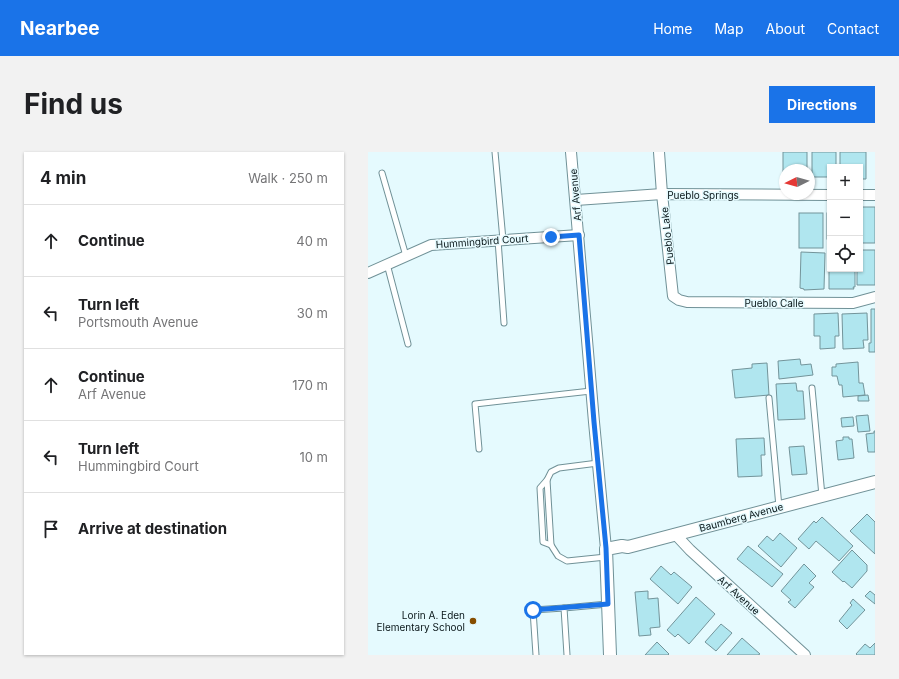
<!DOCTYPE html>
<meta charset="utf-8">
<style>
:root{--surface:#fff;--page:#f2f2f2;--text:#202124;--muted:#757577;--line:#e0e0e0;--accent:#1a73e8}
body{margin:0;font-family:Inter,sans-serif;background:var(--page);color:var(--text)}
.controls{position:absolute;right:12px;top:12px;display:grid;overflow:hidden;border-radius:0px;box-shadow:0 1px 3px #0004}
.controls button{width:36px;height:36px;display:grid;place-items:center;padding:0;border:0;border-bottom:1px solid var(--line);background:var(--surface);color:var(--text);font:20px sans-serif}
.compass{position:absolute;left:411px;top:12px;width:36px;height:36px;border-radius:50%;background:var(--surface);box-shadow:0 1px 3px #0004;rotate:265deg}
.stop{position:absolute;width:12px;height:12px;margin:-9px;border:3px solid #1a73e8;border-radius:50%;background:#fff}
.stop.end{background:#1a73e8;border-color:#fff;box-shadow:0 1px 4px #0008}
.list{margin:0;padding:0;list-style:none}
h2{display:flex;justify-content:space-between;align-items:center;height:52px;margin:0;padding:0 16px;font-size:17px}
h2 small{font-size:13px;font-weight:400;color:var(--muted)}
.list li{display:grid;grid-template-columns:26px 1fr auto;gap:12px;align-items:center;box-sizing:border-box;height:72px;padding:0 16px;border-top:1px solid var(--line)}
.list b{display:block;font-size:15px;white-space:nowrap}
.list p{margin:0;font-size:13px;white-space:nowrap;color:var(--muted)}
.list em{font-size:13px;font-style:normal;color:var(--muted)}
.icon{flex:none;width:22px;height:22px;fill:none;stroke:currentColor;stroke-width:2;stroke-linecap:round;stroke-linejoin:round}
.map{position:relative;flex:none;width:507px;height:503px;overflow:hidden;border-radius:0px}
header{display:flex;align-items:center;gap:24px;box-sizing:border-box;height:56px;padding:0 20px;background:var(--accent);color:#fff}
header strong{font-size:19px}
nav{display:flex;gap:22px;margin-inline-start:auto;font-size:14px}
.intro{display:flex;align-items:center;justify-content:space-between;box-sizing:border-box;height:96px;padding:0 24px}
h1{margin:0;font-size:28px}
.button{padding:10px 18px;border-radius:0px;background:var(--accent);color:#fff;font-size:14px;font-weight:700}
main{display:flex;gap:24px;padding:0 24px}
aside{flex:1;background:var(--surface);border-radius:0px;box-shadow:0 1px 3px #0004}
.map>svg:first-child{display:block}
.building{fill:#b0e6ef;stroke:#73949a}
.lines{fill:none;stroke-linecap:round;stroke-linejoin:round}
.service-casing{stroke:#709197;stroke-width:7}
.minor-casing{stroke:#709197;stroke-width:12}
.tertiary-casing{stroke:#709197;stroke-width:14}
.service{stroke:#fff;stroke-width:5}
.minor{stroke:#fff;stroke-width:10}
.tertiary{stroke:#fff;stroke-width:12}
.route{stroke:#1a73e8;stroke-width:5}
.poi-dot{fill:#864d00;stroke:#e5fafe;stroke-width:1.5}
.labels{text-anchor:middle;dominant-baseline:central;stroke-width:3;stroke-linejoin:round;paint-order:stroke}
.street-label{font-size:10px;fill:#091619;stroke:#e5fafe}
.poi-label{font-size:10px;fill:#091619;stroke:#e5fafe;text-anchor:end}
</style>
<header>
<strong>Nearbee</strong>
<nav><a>Home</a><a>Map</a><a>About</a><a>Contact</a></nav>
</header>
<div class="intro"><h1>Find us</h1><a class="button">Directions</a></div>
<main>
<aside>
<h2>4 min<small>Walk · 250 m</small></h2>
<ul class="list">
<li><svg class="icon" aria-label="ahead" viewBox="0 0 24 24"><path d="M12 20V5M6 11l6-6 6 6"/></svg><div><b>Continue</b></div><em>40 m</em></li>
<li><svg class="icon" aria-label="left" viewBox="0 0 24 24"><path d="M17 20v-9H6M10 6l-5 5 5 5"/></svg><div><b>Turn left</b><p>Portsmouth Avenue</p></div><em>30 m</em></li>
<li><svg class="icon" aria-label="ahead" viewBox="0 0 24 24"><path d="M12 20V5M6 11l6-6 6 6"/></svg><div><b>Continue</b><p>Arf Avenue</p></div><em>170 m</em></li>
<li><svg class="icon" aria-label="left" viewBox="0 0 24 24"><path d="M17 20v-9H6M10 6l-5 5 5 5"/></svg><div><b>Turn left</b><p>Hummingbird Court</p></div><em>10 m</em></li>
<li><svg class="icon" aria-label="arrive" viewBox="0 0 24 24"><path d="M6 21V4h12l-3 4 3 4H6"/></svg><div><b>Arrive at destination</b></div></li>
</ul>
</aside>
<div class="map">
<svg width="507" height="503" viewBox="0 0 507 503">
<rect width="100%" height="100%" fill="#e5fafe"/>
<g class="building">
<path d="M415 0H439V18H417V25H415Z"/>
<path d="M444 0H468V15H462V25H444Z"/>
<path d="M472 0H498V27H492V15H472Z"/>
<path d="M492 55H507V91H494V89H492Z"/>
<rect x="431" y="61" width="24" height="35"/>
<rect x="459" y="61" width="3" height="26"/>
<path d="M492 98H507V133H489V117H492Z"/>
<path d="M433 100 457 101 456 137 436 138V137L432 136Z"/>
<path d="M461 114 462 117H487V135H485L486 137H461Z"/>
<path d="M503 157H507V200H501V191H503Z"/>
<path d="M470 161 471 184H467V196L452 197V184H446V162Z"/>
<path d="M499 161 500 188H495L496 196 475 197 474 162Z"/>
<path d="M432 207 433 213 443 212 445 223 411 227 410 209Z"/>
<path d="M490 210 491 231H495L497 243 475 245 474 233H471L469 224H464V215H468V212Z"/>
<path d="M399 211 401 243 367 246 364 218 384 216V212Z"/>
<path d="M428 231 429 239H435L437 267 410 268 408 232Z"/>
<path d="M500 243 501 249H490V244Z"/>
<path d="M500 263 502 279 490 280 488 264Z"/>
<path d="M485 265 486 274 474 275 473 266Z"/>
<path d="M506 279H507V300H500L498 282 506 281Z"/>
<path d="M475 285H481V287H484L486 306 470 308 468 289 475 288Z"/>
<path d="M396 286 397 303H393L394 324 370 325 368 287Z"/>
<path d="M436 294 439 322 424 323 421 295Z"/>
<path d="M499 362 507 370V402L482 379Z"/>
<path d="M454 365 485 394 471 409 448 389 441 397 430 387 446 369 448 371Z"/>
<path d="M412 381 429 396 413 415 390 394 399 384 405 389Z"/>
<path d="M380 394 415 422 404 435 369 407Z"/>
<path d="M484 398 499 413V419L484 436 476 429 475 430 464 420Z"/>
<path d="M436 412 448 424 441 431 446 435 427 456 420 450 423 448 413 439Z"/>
<path d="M293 414 303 423 306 420 324 435 310 452 282 427Z"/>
<path d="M280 439V447L290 446 292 475 282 476 283 483 271 484 267 440Z"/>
<path d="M502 439 507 443V452L497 444Z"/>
<path d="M328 445 347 462 321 492 310 482 307 485 299 478Z"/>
<path d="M485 447 497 458 479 477 471 469 484 453 482 451Z"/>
<path d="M353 472 364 481 348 499 337 490Z"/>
<path d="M374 486 392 502 390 503H359Z"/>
<path d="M289 490 301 502 300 503H277Z"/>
<path d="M507 491V503H489L488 502 497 492 502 496Z"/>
</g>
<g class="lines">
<g class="service-casing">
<g id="service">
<path d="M127 0 135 88"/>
<path d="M14 21 38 104"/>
<path d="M130 88 136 171"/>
<path d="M19 112 40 192"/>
<path d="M444 236 454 344"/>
<path d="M401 246 411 355"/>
<path d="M111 297 107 252 223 239"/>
<path d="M230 311 191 316 183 320 179 328 183 393 190 404 199 409 238 405"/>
<path d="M179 328 172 336 175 390 183 393"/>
<path d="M168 503 165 458 196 456"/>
<path d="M199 503 196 456 240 452"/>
</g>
</g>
<g class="minor-casing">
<g id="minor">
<path d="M203 0 226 270 238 397"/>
<path d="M291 0 294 42 305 144 311 148 319 150 485 151 507 145"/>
<path d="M492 43H507"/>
<path d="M208 48 294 42 462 43"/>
<path d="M0 121 63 93 211 83"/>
<path d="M307 382 322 398 437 503"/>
</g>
</g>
<g class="tertiary-casing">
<path id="tertiary" d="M242 503 238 397 254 394 260 395 507 330"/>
</g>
<use href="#service" class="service"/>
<use href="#minor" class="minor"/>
<use href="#tertiary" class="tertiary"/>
</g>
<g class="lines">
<path class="route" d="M165 458 240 452 238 396 226 270 211 83 183 85"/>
</g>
<circle class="poi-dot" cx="105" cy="469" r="4"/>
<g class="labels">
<g class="street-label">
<text transform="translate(207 43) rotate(-95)">Arf Avenue</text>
<text x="335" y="43">Pueblo Springs</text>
<text transform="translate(299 84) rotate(-96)">Pueblo Lake</text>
<text transform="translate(114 89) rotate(-4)">Hummingbird Court</text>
<text x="406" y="151">Pueblo Calle</text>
<text transform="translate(373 365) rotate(-15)">Baumberg Avenue</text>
<text transform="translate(371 443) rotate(42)">Arf Avenue</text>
</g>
<g class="poi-label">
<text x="97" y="463">Lorin A. Eden<tspan x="97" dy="12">Elementary School</tspan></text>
</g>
</g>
</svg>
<div class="controls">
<button>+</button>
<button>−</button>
<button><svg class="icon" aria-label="locate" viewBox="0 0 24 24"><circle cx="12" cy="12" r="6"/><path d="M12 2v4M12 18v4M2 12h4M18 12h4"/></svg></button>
</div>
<svg class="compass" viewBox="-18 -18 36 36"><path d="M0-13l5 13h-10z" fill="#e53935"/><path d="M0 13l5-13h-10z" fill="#757577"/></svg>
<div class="stop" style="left:165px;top:458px"></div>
<div class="stop end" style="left:183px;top:85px"></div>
</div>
</main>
